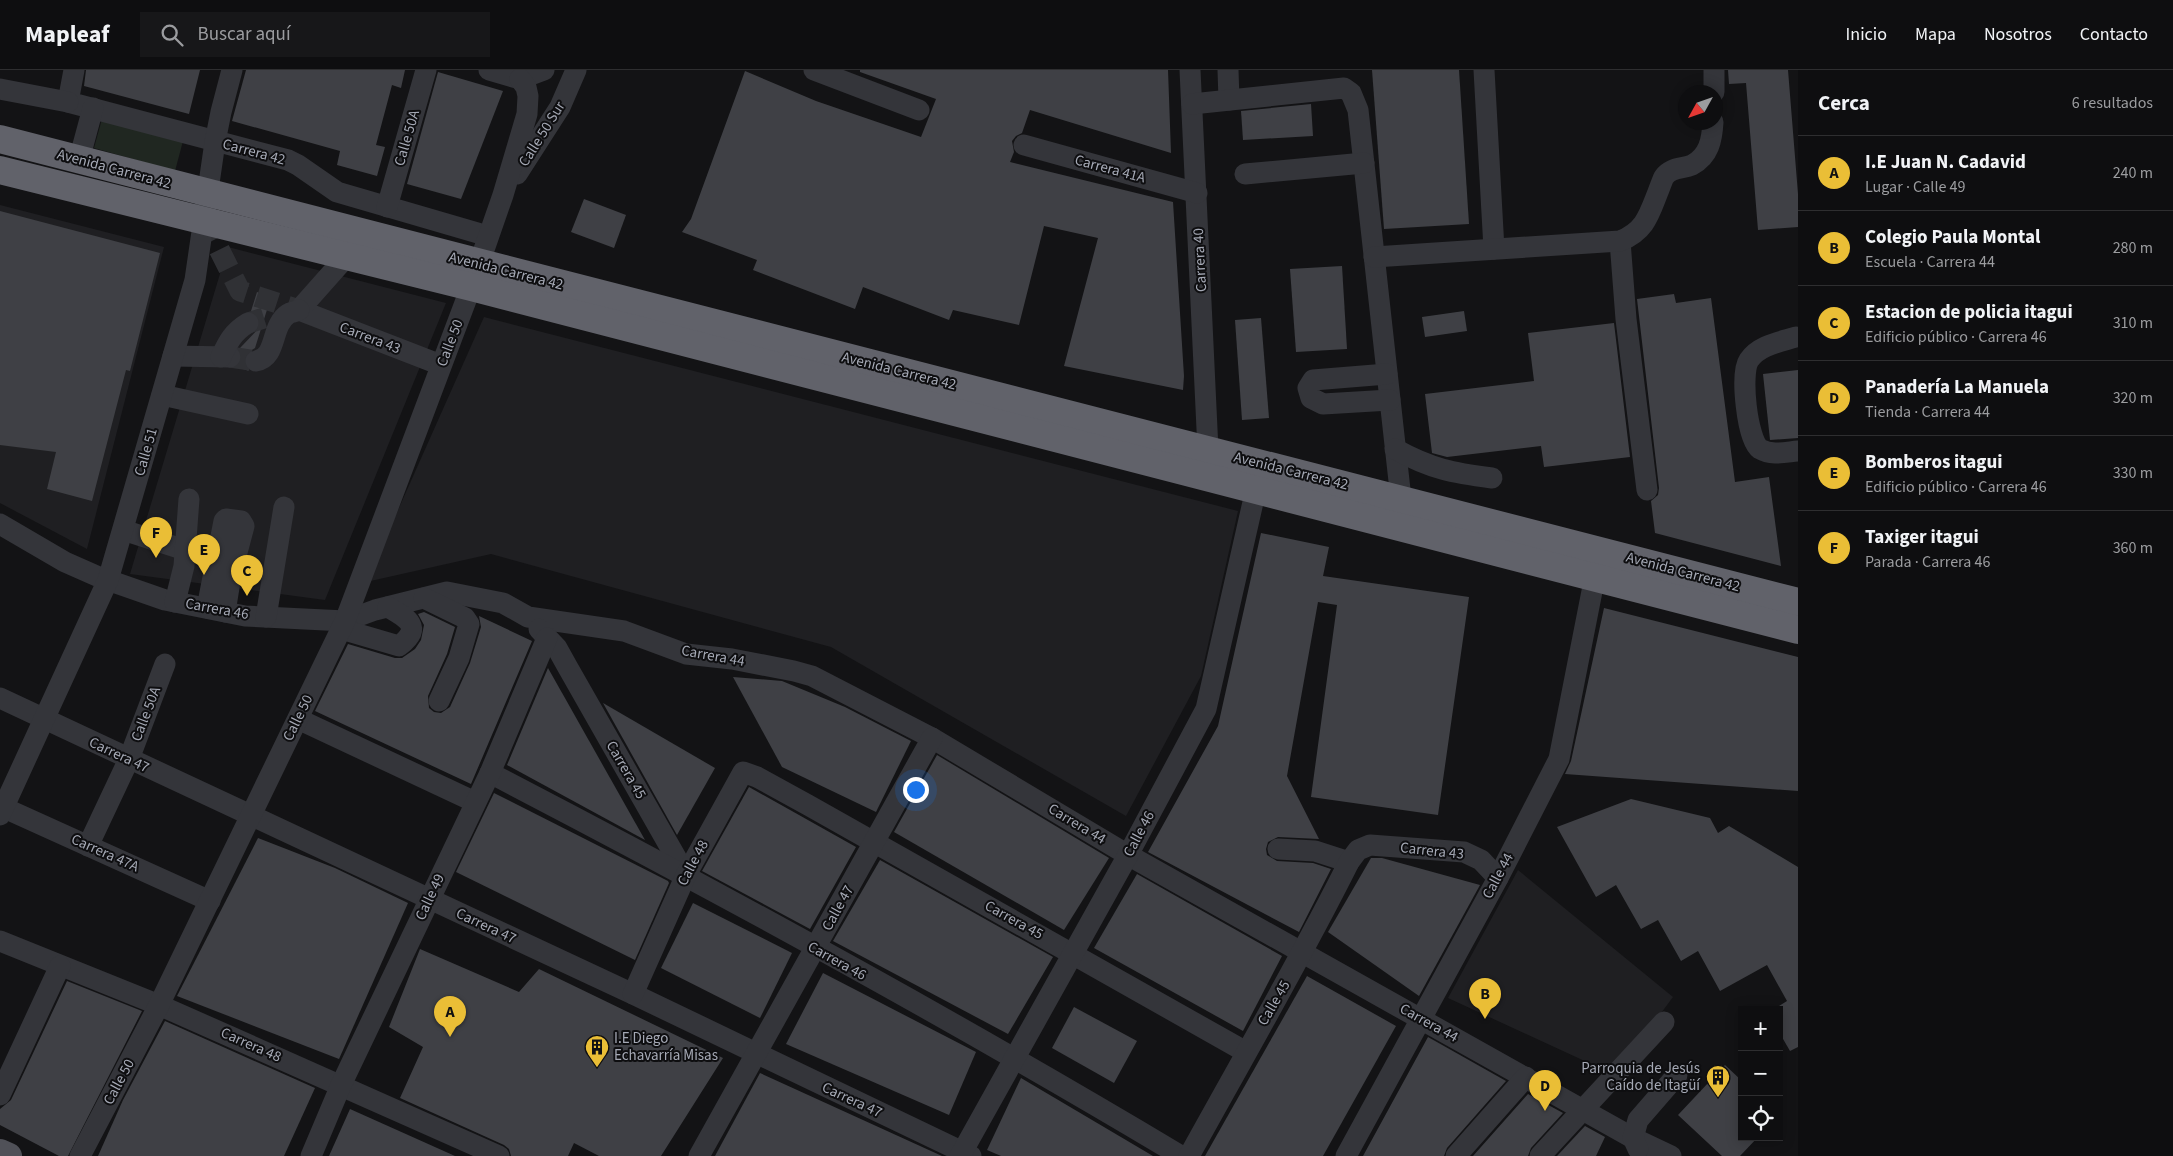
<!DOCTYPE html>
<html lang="es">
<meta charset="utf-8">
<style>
:root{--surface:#0e0e10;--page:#171719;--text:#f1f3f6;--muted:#9b9c9f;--line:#2e2e30;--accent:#eabe36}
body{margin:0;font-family:"Source Sans 3",sans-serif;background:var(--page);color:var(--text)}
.controls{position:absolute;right:15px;bottom:15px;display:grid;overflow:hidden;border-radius:0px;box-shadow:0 2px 12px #0003}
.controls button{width:45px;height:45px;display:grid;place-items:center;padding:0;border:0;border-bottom:1px solid var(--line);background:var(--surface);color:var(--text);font:25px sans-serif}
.compass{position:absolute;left:1678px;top:15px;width:45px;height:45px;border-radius:50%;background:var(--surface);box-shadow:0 2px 12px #0003;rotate:230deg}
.you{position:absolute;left:915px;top:719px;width:18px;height:18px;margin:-12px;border:4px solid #fff;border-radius:50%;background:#1a73e8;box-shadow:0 0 0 8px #1a73e833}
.badge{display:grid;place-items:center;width:32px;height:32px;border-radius:50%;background:var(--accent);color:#111;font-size:16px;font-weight:700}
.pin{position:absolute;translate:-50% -41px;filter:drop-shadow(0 1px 2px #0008)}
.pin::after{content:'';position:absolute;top:26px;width:18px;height:15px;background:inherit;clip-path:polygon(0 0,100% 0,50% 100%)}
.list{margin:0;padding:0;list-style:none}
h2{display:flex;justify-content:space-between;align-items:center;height:65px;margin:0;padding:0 20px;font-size:21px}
h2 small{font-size:16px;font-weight:400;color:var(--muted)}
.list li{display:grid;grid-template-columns:32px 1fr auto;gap:15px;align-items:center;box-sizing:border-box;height:75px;padding:0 20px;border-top:1px solid var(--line)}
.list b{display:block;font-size:19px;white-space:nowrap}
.list p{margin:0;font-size:16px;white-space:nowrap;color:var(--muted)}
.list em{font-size:16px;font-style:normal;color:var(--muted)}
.icon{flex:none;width:28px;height:28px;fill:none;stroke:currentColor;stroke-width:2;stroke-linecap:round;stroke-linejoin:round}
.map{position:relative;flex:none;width:1798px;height:1086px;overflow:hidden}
header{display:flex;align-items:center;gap:30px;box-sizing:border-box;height:70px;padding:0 25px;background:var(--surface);border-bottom:1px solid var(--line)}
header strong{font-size:24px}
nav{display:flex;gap:28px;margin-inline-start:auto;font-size:18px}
.search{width:350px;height:45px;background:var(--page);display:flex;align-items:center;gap:12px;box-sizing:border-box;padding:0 18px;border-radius:0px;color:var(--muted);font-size:19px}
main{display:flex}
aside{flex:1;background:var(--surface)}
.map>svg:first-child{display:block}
.built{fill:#1f1f22}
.green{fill:#202721}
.building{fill:#3f4045}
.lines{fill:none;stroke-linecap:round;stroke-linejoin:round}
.minor-tunnel{stroke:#303135;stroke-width:21;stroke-dasharray:21 11;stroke-linecap:butt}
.minor{stroke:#34353a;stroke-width:21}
.major{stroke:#505158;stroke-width:26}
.highway{stroke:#61626a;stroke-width:28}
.labels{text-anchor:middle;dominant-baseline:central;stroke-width:4;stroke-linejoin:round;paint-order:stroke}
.street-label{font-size:15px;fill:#a5a9b5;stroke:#0e0e10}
.poi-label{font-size:15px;fill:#a5a9b5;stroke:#0e0e10;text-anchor:start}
</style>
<header>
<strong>Mapleaf</strong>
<div class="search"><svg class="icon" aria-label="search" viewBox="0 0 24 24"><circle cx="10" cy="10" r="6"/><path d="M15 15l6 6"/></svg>Buscar aquí</div>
<nav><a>Inicio</a><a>Mapa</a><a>Nosotros</a><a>Contacto</a></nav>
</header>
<main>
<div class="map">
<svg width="1798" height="1086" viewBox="0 0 1798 1086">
<rect width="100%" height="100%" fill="#131315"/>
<g class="built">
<path d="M0 135 164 177 87 479 0 433Z"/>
<path d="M228 177 446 233 325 530 130 504Z"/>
<path d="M484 247 1238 441 1201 606 1126 746 831 577 491 484 366 512Z"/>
<path d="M1518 800 1673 927 1615 1005 1448 928Z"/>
</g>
<path class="green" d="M102 49 183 71 175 101 94 78Z"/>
<g class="building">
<path d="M86 0H200L189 44 84 16Z"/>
<path d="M246 0H405L401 18 392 15 376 75 385 77 377 106 337 95 340 81 232 51Z"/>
<path d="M860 0H1168L1171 83 1030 40 1022 63 1016 66 1012 71 1014 82 1010 92 1173 132 1184 306 1183 320 1064 296 1098 168 1044 156 1019 255 953 240 949 250 863 217 855 239 753 200 757 190 682 162 691 149 745 1 816 31 921 67 936 29 860 2Z"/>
<path d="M1372 0H1459L1469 154 1384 159Z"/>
<path d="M1728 0H1788L1798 124V157L1758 160 1746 13 1729 14Z"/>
<path d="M438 2 503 21 461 129 407 114Z"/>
<path d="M1311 34 1313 66 1243 70 1241 41Z"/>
<path d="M584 129 626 145 614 178 571 162Z"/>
<path d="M0 141 160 183 130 301 126 300 92 431 47 419 56 382 0 375Z"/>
<path d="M1342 196 1347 279 1296 282 1290 199Z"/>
<path d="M257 222 271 227 255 278 247 283 244 289 245 296 249 301 237 297 242 288 240 278 259 258V247L251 241Z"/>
<path d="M1674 224 1676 233 1711 228 1735 412 1769 407 1781 496 1655 463 1651 431 1658 425 1659 418 1637 229Z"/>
<path d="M1464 241 1467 261 1425 267 1422 247Z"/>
<path d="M1261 248 1269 348 1242 350 1235 250Z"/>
<path d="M1614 253 1630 387 1544 397 1541 376 1447 387 1432 383 1425 324 1534 311 1528 263Z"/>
<path d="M1798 300V368L1770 370 1763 304Z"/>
<path d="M1261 463 1329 477 1323 506 1469 527 1438 745 1311 727 1337 535 1318 532 1287 706 1319 769 1278 767 1268 772 1266 779 1267 785 1277 791 1313 793 1331 799 1299 862 1148 782 1218 656Z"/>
<path d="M1604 538 1798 587V721L1565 704 1571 691Z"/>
<path d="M424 542 455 557 447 584 428 626 429 638 434 642 441 643 450 637 470 593 481 557 479 546 532 571 471 714 315 641 348 574 395 588H402L415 579 421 570 424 555 418 544Z"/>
<path d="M548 598 645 770 507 695Z"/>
<path d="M733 607 782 611 845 637 911 671 876 742 782 697Z"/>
<path d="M603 633 715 698 677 765Z"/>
<path d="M937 685 1109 788 1064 860 894 762Z"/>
<path d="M749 717 856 777 810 859 702 801Z"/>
<path d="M494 723 668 811 669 813 635 890 456 802Z"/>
<path d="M1631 729 1710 748 1718 763 1729 756 1798 797V977L1790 981 1779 962V936L1787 931 1767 895 1720 921 1698 881 1681 891 1658 850 1641 859 1616 815 1596 827 1557 757Z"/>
<path d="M258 768 335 798 408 833 339 989 177 926Z"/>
<path d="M1371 788H1382L1480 815 1419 926 1328 862Z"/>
<path d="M880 790 1053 887 1008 964 833 871Z"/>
<path d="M1137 804 1282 886 1243 961 1094 878Z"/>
<path d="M693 833 792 883 760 948 661 898Z"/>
<path d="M420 879 519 922 539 899 723 988 661 1086H599L574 1073 568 1086H511L509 1079 504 1075 400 1028 423 977 389 957Z"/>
<path d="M823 903 976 982 949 1045 786 974Z"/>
<path d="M1307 906 1396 956 1323 1086H1205Z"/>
<path d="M67 911 142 941 68 1086H59L0 1055V1039L11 1030Z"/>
<path d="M1074 937 1137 971 1114 1013 1052 978Z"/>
<path d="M165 951 315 1018 284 1086H98L123 1030Z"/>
<path d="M1428 967 1506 1011 1447 1078 1444 1086H1363Z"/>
<path d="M1725 995 1742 1011V1067H1758L1740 1086H1722L1678 1045Z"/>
<path d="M760 1003 942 1086H715Z"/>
<path d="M1021 1008 1153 1086H1001L987 1080Z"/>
<path d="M1528 1024 1563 1043 1531 1078 1528 1086H1473Z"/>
<path d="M350 1039 455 1086H329Z"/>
<path d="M1585 1056 1605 1067 1596 1086H1557Z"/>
</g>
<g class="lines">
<g class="minor-tunnel">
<path d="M205 151 240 221 299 240"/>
<path d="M248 253 264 248"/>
<path d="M230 287 256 291"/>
</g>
<g class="minor">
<path d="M74 0 68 32 288 90 298 95 337 122 488 166"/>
<path d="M489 0 520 9"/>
<path d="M814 0 919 40"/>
<path d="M1190 0 1208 380"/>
<path d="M1228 0 1229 30"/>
<path d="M1484 0 1494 179"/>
<path d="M1714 0V22"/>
<path d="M520 9 544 0"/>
<path d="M0 19 68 32"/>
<path d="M1192 34 1344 18 1351 23 1358 40 1401 429"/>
<path d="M1024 75 1197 123"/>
<path d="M79 90 93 38"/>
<path d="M517 104 560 37 576 0"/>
<path d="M1245 104 1364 93"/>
<path d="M387 137 426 0"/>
<path d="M1620 171 1626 249 1647 420"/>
<path d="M1374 187 1620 171C1645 161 1649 145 1658 122 1660 117 1662 111 1664 107 1671 97 1682 99 1692 95 1709 86 1712 70 1713 52"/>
<path d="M299 240 441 295"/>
<path d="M299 240 346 187"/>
<path d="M1796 267C1780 272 1759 275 1749 290 1740 303 1747 370 1760 379 1772 386 1786 382 1798 381"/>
<path d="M173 286 230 287"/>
<path d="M221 287C228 272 233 262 248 253"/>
<path d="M256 291C278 287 270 256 288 244 291 242 296 242 299 240"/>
<path d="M1387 304 1313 310 1308 318 1311 328 1323 334 1390 330"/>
<path d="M162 325 248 344"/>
<path d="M1395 379C1431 399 1453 403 1492 408"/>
<path d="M0 454 65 492 99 507 165 530 245 546 345 551 375 540 447 522 503 533 528 547 624 561 686 584 732 589 794 601 812 606 932 668 1128 785 1633 1068 1671 1086"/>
<path d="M123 460 185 480"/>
<path d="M424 528 465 548 469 554 459 588 439 631"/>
<path d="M175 532 184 496 189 429"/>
<path d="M207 538 224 451 226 449 241 451 244 456 231 505 225 542"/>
<path d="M266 547 284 437"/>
<path d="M341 559 399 576C424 557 407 548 388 537"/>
<path d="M539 559 557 578 567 596 686 805"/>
<path d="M0 628 633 924 971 1086"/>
<path d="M298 649 475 732"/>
<path d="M490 703C723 824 955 951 1181 1086"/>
<path d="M0 736 210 831"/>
<path d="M0 745 108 510 195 210 215 72 221 42 232 0"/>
<path d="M88 776 129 689 165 594"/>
<path d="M1278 779 1315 781 1349 792"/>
<path d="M0 871 159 935 499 1086"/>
<path d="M633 924 686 805 743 702 757 707 808 735 1246 982"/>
<path d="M0 1025 60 896"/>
<path d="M1638 1079 1633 1068 1638 1050 1677 1005"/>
<path d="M80 1086 159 935 345 551 471 217 503 125 527 44 528 26 526 17 520 9"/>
<path d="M311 1086 341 1015 490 703 547 568"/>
<path d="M699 1086 932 668"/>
<path d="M960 1086 1128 785 1206 639 1256 419"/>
<path d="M1189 1086C1243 988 1299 892 1349 792L1358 780 1370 775 1464 782 1481 790 1498 808"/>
<path d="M1346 1086 1498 808 1559 689 1595 506"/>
<path d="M1456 1086 1526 1007"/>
<path d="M1540 1086 1664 952"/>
</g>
<path class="major" d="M0 1082 9 1086"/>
<g class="highway">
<path d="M0 69C599 226 1199 376 1798 532"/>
<path d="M0 100 471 217 1798 560"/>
</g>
</g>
<defs>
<g id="building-pin" transform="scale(1.25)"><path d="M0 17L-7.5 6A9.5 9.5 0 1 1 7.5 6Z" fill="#eabe36" stroke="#0e0e10"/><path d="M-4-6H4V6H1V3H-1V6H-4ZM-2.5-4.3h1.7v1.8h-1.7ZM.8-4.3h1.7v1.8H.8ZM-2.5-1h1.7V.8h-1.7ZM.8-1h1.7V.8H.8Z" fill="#111"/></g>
</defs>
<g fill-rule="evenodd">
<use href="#building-pin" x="597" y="977"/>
<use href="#building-pin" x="1718" y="1007"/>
</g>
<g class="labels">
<g class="street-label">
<text transform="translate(542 64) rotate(-58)">Calle 50 Sur</text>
<text transform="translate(407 68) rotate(-74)">Calle 50A</text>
<text transform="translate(254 82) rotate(15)">Carrera 42</text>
<text transform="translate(114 99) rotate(15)">Avenida Carrera 42</text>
<text transform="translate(1110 99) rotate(15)">Carrera 41A</text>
<text transform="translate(1200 190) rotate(-93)">Carrera 40</text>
<text transform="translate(506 201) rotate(14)">Avenida Carrera 42</text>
<text transform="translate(370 268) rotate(21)">Carrera 43</text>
<text transform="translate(450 273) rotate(-69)">Calle 50</text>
<text transform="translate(899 301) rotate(14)">Avenida Carrera 42</text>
<text transform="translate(146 382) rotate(-74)">Calle 51</text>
<text transform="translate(1291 401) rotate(14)">Avenida Carrera 42</text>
<text transform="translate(1683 502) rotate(15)">Avenida Carrera 42</text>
<text transform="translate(217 539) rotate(10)">Carrera 46</text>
<text transform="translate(713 586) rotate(10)">Carrera 44</text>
<text transform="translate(146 644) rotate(-69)">Calle 50A</text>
<text transform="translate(298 648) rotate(-64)">Calle 50</text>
<text transform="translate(119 685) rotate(25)">Carrera 47</text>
<text transform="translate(626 700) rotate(60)">Carrera 45</text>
<text transform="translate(1077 754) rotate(31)">Carrera 44</text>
<text transform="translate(1139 764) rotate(-62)">Calle 46</text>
<text transform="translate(1432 781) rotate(6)">Carrera 43</text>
<text transform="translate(105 783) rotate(24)">Carrera 47A</text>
<text transform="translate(693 793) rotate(-62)">Calle 48</text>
<text transform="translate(1498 806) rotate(-62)">Calle 44</text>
<text transform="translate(430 827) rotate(-65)">Calle 49</text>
<text transform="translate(838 838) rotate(-61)">Calle 47</text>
<text transform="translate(1014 850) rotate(29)">Carrera 45</text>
<text transform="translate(486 856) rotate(25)">Carrera 47</text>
<text transform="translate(837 891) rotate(29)">Carrera 46</text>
<text transform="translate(1274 933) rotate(-60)">Calle 45</text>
<text transform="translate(1429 953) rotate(29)">Carrera 44</text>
<text transform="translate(251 975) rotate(24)">Carrera 48</text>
<text transform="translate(119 1012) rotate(-62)">Calle 50</text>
<text transform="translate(852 1030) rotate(25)">Carrera 47</text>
</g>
<g class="poi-label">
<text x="614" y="968">I.E Diego<tspan x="614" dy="17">Echavarría Misas</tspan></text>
<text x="1700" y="998" text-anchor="end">Parroquia de Jesús<tspan x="1700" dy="17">Caído de Itagüí</tspan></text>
</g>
</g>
</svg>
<div class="controls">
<button>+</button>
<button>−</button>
<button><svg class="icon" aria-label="locate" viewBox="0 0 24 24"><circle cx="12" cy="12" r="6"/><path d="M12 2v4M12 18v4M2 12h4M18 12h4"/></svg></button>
</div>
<svg class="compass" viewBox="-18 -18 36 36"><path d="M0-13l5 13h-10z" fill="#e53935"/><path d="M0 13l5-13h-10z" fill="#9b9c9f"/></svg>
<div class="you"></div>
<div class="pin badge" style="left:450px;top:967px">A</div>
<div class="pin badge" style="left:1485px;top:949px">B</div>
<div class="pin badge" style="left:247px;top:526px">C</div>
<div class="pin badge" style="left:1545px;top:1041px">D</div>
<div class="pin badge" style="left:204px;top:505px">E</div>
<div class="pin badge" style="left:156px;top:488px">F</div>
</div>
<aside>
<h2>Cerca<small>6 resultados</small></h2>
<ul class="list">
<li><span class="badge">A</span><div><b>I.E Juan N. Cadavid</b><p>Lugar · Calle 49</p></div><em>240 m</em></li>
<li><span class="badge">B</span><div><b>Colegio Paula Montal</b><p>Escuela · Carrera 44</p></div><em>280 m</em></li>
<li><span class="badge">C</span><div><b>Estacion de policia itagui</b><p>Edificio público · Carrera 46</p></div><em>310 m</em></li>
<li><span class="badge">D</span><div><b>Panadería La Manuela</b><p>Tienda · Carrera 44</p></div><em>320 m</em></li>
<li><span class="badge">E</span><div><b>Bomberos itagui</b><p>Edificio público · Carrera 46</p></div><em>330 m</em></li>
<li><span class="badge">F</span><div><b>Taxiger itagui</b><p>Parada · Carrera 46</p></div><em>360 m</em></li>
</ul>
</aside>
</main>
